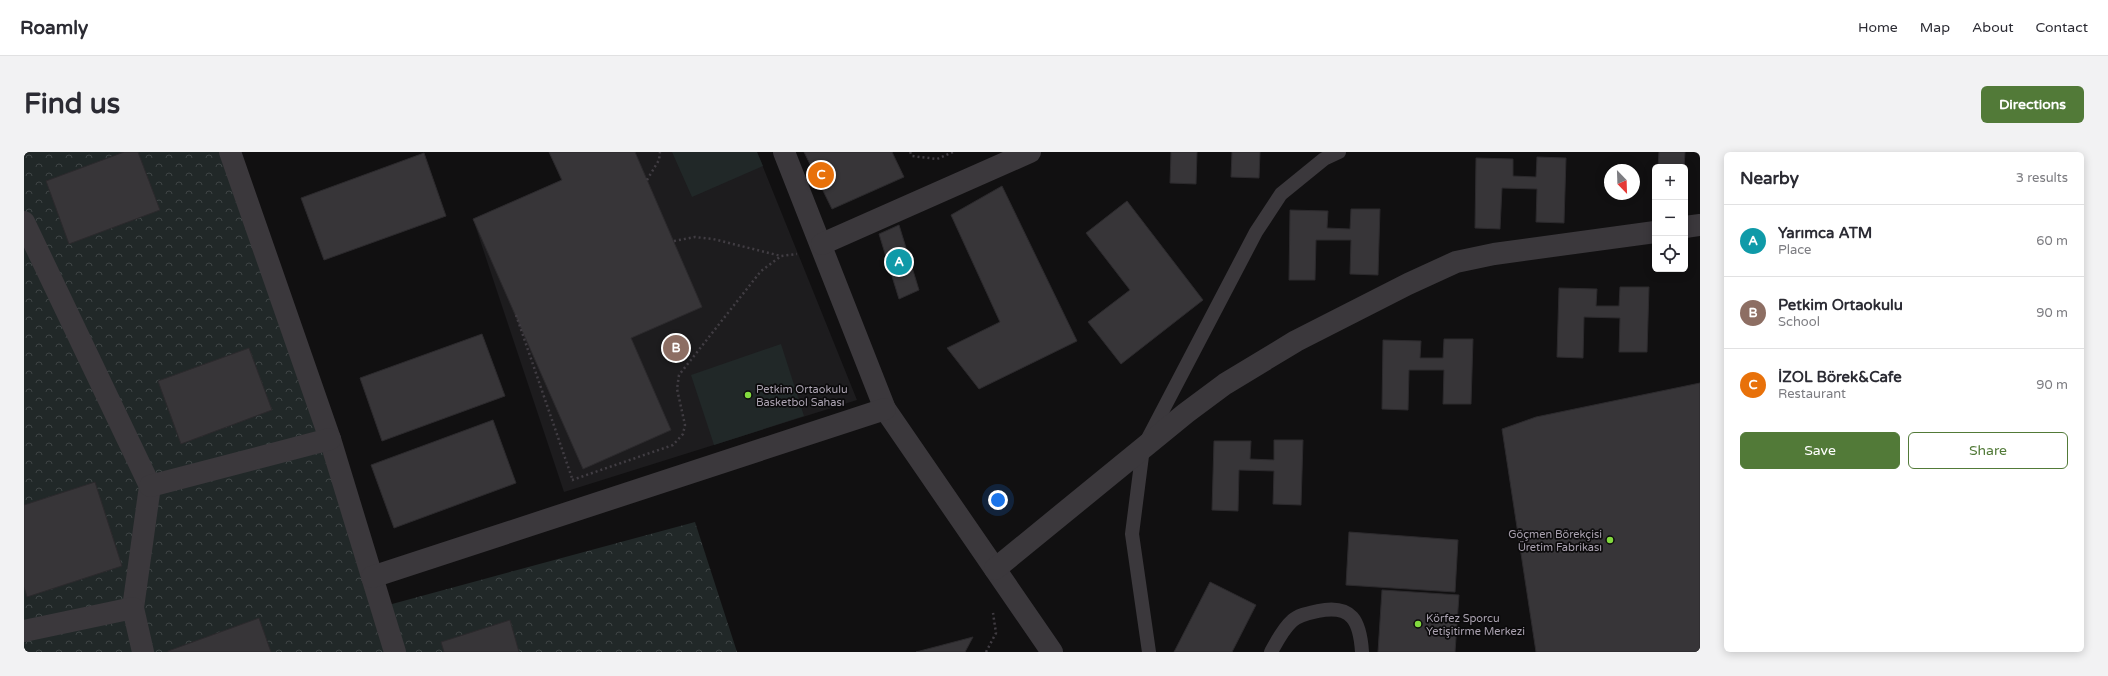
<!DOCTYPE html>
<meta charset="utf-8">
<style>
:root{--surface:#fff;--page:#f2f2f3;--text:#2b2b33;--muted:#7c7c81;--line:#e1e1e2;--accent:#527a38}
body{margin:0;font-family:"Varela Round",sans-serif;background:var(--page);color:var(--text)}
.controls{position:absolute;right:12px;top:12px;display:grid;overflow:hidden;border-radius:6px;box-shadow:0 2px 10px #0003}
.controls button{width:36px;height:36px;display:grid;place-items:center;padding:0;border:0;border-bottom:1px solid var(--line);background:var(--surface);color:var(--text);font:20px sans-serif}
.compass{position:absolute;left:1580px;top:12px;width:36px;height:36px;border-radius:50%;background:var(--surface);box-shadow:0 2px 10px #0003;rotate:157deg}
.you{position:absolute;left:974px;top:348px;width:14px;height:14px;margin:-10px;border:3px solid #fff;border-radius:50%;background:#1a73e8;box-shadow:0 0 0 6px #1a73e833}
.badge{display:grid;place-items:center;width:26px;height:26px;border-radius:50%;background:var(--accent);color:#fff;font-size:13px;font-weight:700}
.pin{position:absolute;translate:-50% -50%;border:2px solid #fff;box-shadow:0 1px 4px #0006}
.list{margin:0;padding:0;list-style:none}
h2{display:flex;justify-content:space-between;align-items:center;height:52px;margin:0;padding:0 16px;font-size:17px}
h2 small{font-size:13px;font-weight:400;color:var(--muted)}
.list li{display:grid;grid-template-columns:26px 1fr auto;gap:12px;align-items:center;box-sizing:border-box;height:72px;padding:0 16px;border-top:1px solid var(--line)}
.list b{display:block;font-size:15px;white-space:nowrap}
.list p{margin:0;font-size:13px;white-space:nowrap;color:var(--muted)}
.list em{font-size:13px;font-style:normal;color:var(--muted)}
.actions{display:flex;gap:8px;padding:12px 16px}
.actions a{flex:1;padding:9px 0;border:1px solid var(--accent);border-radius:6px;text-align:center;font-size:14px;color:var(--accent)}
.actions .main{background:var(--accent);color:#fff}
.icon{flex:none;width:22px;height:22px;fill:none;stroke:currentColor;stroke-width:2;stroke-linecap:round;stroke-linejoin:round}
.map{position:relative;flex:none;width:1676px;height:500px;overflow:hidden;border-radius:6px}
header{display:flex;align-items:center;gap:24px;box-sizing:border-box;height:56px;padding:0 20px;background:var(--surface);border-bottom:1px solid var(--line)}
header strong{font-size:19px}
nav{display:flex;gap:22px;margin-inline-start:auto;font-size:14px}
.intro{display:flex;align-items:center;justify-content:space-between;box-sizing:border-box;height:96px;padding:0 24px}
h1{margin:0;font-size:28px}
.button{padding:10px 18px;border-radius:6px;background:var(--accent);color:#fff;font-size:14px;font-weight:700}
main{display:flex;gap:24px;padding:0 24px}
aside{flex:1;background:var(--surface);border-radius:6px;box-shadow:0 2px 10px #0003}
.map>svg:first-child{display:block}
.built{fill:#1d1c1e}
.forest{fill:url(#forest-crowns)}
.garden{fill:#212828}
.building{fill:#373538;stroke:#2c2a2d}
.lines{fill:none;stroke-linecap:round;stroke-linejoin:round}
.path{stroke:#413d43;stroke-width:2.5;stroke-dasharray:2 3;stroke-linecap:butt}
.service{stroke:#3b383c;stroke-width:14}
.minor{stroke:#3b383c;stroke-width:22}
.poi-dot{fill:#82da3e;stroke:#0c0b0c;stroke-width:1.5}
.labels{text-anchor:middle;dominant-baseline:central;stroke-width:3.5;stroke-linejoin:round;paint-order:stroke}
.poi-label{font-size:11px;fill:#aaa2b0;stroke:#0c0b0c;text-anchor:start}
</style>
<header>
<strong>Roamly</strong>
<nav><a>Home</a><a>Map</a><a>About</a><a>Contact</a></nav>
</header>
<div class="intro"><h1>Find us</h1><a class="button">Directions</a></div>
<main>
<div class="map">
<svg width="1676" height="500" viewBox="0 0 1676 500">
<defs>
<pattern id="forest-crowns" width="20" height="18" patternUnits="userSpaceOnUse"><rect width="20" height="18" fill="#212828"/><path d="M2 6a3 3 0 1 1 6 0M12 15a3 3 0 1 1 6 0" fill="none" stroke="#3f4445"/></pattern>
</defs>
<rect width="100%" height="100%" fill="#111011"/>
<path class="built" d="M525 0H733L833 248 540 340 449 67 537 28Z"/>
<path class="forest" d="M0 0H206L357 455 671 370 713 500H0Z"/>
<g class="garden">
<path d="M648 0H733L739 14 668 45Z"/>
<path d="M757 192 780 264 690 293 667 223Z"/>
</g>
<g class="building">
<path d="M100 0H114L136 58 45 92 22 29Z"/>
<path d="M525 0H611L678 155 607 186 647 278 559 317 449 67 538 28Z"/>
<path d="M780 0H868L880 25 808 57Z"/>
<path d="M1147 0H1173L1172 32 1146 31Z"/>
<path d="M1208 0H1236L1235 26 1207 25Z"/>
<path d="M1635 0H1661L1660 15H1634Z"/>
<path d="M400 1 422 64 300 108 277 46Z"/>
<path d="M1513 5 1542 6 1540 71 1512 70 1513 37 1478 36 1476 77 1451 76 1452 6 1489 7V24L1512 25Z"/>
<path d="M978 34 1053 189 955 237 923 196 976 170 927 63Z"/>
<path d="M1103 49 1179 148 1097 212 1064 170 1106 138 1062 81Z"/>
<path d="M1327 57H1356L1354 123 1326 122 1327 88H1292L1291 128H1265L1266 58 1304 59 1303 76 1326 77Z"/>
<path d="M875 73 895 138 875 147 855 82Z"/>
<path d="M1596 135H1625L1623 200H1595L1596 166 1560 165 1559 206 1533 205 1535 136 1573 137 1572 154H1595Z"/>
<path d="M458 182 481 244 358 289 336 226Z"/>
<path d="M1420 187H1449L1447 252H1419L1420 218H1385L1384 258 1358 257 1359 188 1397 189 1396 206H1419Z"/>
<path d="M225 196 248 258 157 292 134 229Z"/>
<path d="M1676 231V500H1512L1478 277 1512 265Z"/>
<path d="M469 268 492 331 370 376 347 313Z"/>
<path d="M1250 288H1279L1277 353 1249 352 1250 319 1215 318 1214 359 1188 358 1190 289H1227L1226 307 1250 308Z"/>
<path d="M71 330 98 414 3 445 0 435V353Z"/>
<path d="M1325 380 1434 388 1431 440 1322 433Z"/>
<path d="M1186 430 1232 453 1208 500H1150Z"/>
<path d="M1358 438 1435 443 1431 500H1354Z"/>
<path d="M235 466 247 500H144V499Z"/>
<path d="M486 468 495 500H420L417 490Z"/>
<path d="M949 485 941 500H892Z"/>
</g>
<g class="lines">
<g class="path">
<path d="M886 0 888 4 913 7 929 0"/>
<path d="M623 28 635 8 636 0"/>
<path d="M650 89 671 85 689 87 757 104 773 102"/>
<path d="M492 163 549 329"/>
<path d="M548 328 649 293 659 282 661 273 653 237 655 223 737 119 757 104"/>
<path d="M962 500 972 481 969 461"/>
</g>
<g class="service">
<path d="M1125 500 1108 382 1119 296 1232 80 1257 42 1300 7 1315 0"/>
<path d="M1247 500C1253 489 1259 477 1268 469 1274 463 1285 461 1294 459 1328 452 1336 469 1338 500"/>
</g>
<g class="minor">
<path d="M206 0 306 287 371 500"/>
<path d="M760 0 861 257 1028 500"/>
<path d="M0 70 126 334 109 456"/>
<path d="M1661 75 1676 73"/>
<path d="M798 92 1006 0"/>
<path d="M126 334 306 287"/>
<path d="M971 417 1162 261 1201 232 1272 189 1384 132 1432 110 1470 102 1631 80"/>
<path d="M348 425 861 257"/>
<path d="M0 479 109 456 119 500"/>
</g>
</g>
<g class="poi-dot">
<circle cx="724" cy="243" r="4"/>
<circle cx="1586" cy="388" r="4"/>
<circle cx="1394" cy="472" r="4"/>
</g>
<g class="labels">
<g class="poi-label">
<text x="732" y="237">Petkim Ortaokulu<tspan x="732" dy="13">Basketbol Sahası</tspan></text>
<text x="1578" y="382" text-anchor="end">Göçmen Börekçisi<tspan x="1578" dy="13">Üretim Fabrikası</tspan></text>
<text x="1402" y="466">Körfez Sporcu<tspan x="1402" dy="13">Yetişitirme Merkezi</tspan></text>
</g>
</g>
</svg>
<div class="controls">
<button>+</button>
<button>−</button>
<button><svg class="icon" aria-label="locate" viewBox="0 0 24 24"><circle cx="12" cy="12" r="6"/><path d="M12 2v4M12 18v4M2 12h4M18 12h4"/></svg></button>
</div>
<svg class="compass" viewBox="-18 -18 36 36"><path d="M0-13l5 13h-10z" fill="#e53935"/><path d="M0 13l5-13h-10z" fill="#7c7c81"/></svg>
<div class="you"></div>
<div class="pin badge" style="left:875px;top:110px;background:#0f9aa8">A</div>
<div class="pin badge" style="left:652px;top:196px;background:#8d6e63">B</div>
<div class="pin badge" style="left:797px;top:23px;background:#e8710a">C</div>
</div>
<aside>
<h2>Nearby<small>3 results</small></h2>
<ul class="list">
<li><span class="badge" style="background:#0f9aa8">A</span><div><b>Yarımca ATM</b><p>Place</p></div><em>60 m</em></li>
<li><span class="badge" style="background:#8d6e63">B</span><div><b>Petkim Ortaokulu</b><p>School</p></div><em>90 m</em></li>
<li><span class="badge" style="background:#e8710a">C</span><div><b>İZOL Börek&amp;Cafe</b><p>Restaurant</p></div><em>90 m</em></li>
</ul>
<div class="actions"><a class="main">Save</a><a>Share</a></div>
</aside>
</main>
